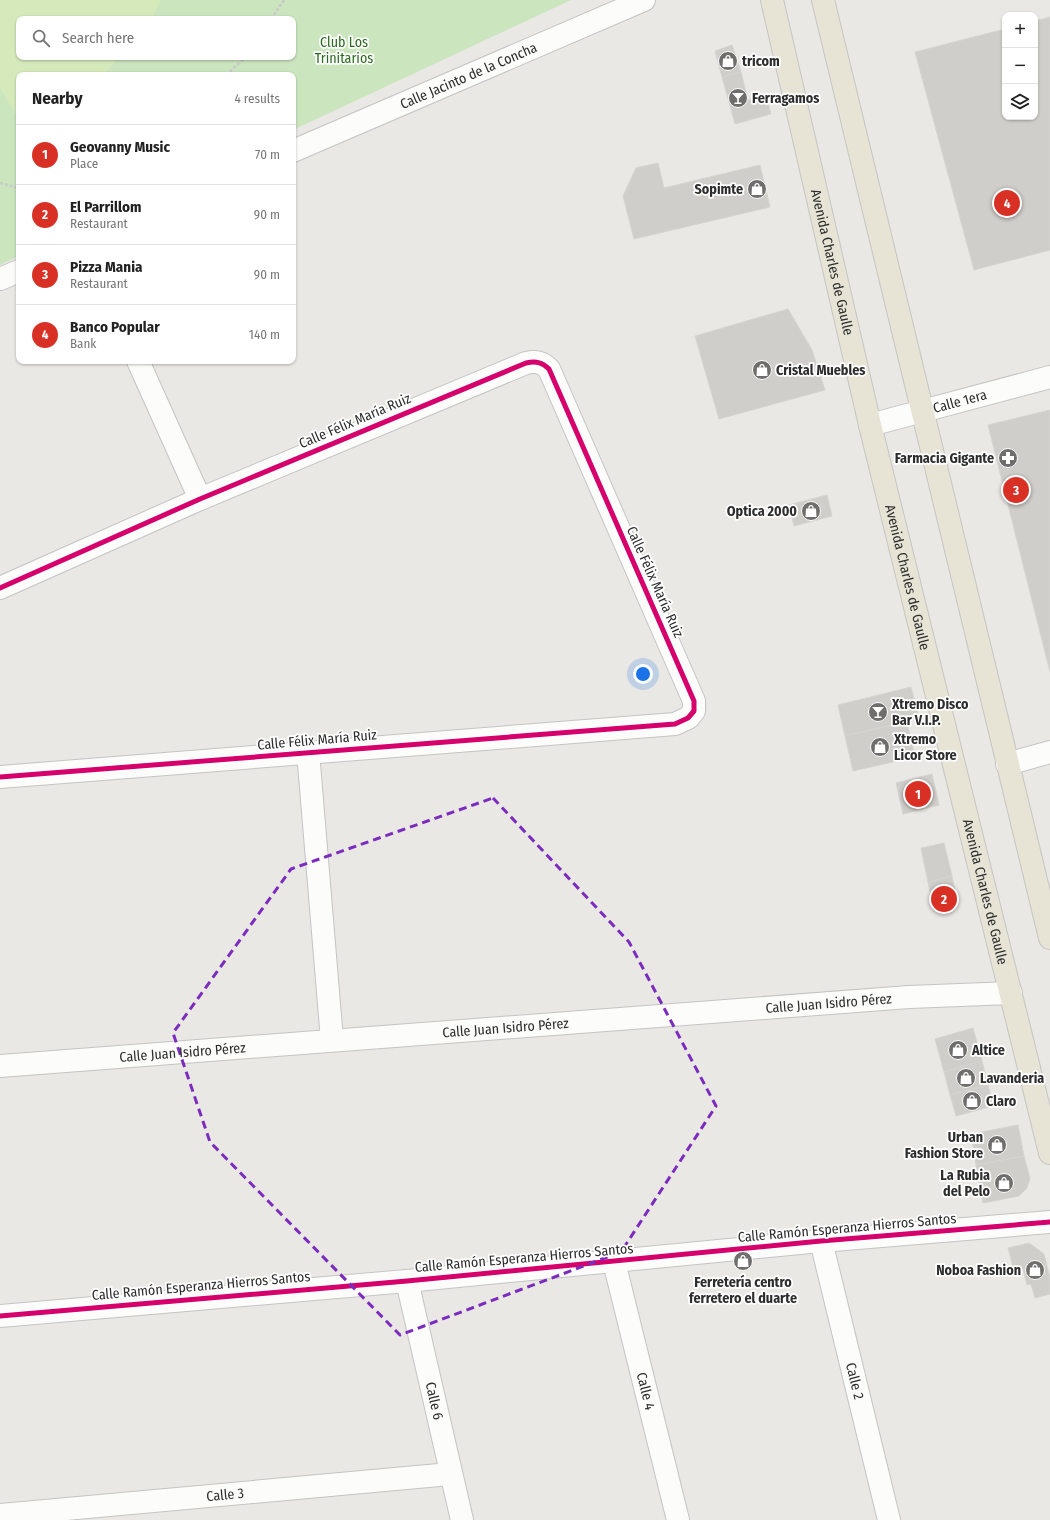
<!DOCTYPE html>
<meta charset="utf-8">
<style>
:root{--surface:#fff;--page:#f6f6f6;--text:#222;--muted:#767676;--line:#e0e0e0;--accent:#d93025}
body{margin:0;font-family:"Fira Sans Condensed",sans-serif;background:var(--page);color:var(--text)}
.controls{position:absolute;right:12px;top:12px;display:grid;overflow:hidden;border-radius:8px;box-shadow:0 1px 3px #0004}
.controls button{width:36px;height:36px;display:grid;place-items:center;padding:0;border:0;border-bottom:1px solid var(--line);background:var(--surface);color:var(--text);font:20px sans-serif}
.you{position:absolute;left:643px;top:674px;width:14px;height:14px;margin:-10px;border:3px solid #fff;border-radius:50%;background:#1a73e8;box-shadow:0 0 0 6px #1a73e833}
.badge{display:grid;place-items:center;width:26px;height:26px;border-radius:50%;background:var(--accent);color:#fff;font-size:13px;font-weight:700}
.pin{position:absolute;translate:-50% -50%;border:2px solid #fff;box-shadow:0 1px 4px #0006}
.list{margin:0;padding:0;list-style:none}
h2{display:flex;justify-content:space-between;align-items:center;height:52px;margin:0;padding:0 16px;font-size:17px}
h2 small{font-size:13px;font-weight:400;color:var(--muted)}
.list li{display:grid;grid-template-columns:26px 1fr auto;gap:12px;align-items:center;box-sizing:border-box;height:60px;padding:0 16px;border-top:1px solid var(--line)}
.list b{display:block;font-size:15px;white-space:nowrap}
.list p{margin:0;font-size:13px;white-space:nowrap;color:var(--muted)}
.list em{font-size:13px;font-style:normal;color:var(--muted)}
.icon{flex:none;width:22px;height:22px;fill:none;stroke:currentColor;stroke-width:2;stroke-linecap:round;stroke-linejoin:round}
.map{position:relative;flex:none;width:1050px;height:1520px;overflow:hidden}
.search{position:absolute;background:var(--surface);box-shadow:0 1px 3px #0004;left:16px;top:16px;width:280px;height:44px;display:flex;align-items:center;gap:10px;box-sizing:border-box;padding:0 14px;border-radius:8px;color:var(--muted);font-size:15px}
.panel{position:absolute;background:var(--surface);box-shadow:0 1px 3px #0004;left:16px;top:72px;width:280px;height:292px;border-radius:8px}
.map>svg:first-child{display:block}
.green{fill:#cbe5be;fill-rule:evenodd}
.pitch{fill:#d5e9bb}
.building{fill:#cfceca;stroke:#d5d4d0}
.lines{fill:none;stroke-linecap:round;stroke-linejoin:round}
.minor-casing{stroke:#c4c4c4;stroke-width:24}
.major-casing{stroke:#c6c5c3;stroke-width:24}
.path{stroke:#c8c8c8;stroke-width:2.5;stroke-dasharray:3 2;stroke-linecap:butt}
.minor{stroke:#fcfcfb;stroke-width:22}
.major{stroke:#e7e4d6;stroke-width:22}
.cycleway-casing{stroke:#fff;stroke-width:8}
.cycleway{stroke:#d6006c;stroke-width:5}
.marked{fill:none;stroke:#7b2cbf;stroke-width:3;stroke-dasharray:8 5;stroke-linejoin:round}
.labels{text-anchor:middle;dominant-baseline:central;stroke-width:3.5;stroke-linejoin:round;paint-order:stroke}
.park-label{font-size:14px;fill:#296a1d;stroke:#fff}
.poi-label{font-size:14px;font-weight:bold;fill:#2d2d2d;stroke:#fff;text-anchor:start}
.street-label{font-size:14px;fill:#2d2d2d;stroke:#fff}
</style>
<div class="map">
<svg width="1050" height="1520" viewBox="0 0 1050 1520">
<rect width="100%" height="100%" fill="#eae8e4"/>
<path class="green" d="M0 0H571L293 130V75H19V256L0 265ZM19 19H293V57H19Z"/>
<path class="pitch" d="M0 0H161L152 19H19V57H119L103 75H19V120L0 88Z"/>
<g class="building">
<path d="M1050 17V250L974 270 915 52 1005 29V117H1035V21Z"/>
<path d="M732 45 741 72 722 77 715 51Z"/>
<path d="M741 72 748 100 766 95 771 114 735 124 722 77Z"/>
<path d="M658 163 664 188 760 165 770 207 634 239 623 196 636 168Z"/>
<path d="M788 309 812 350 825 390 719 419 695 336Z"/>
<path d="M1050 410V672L988 425Z"/>
<path d="M827 495 832 516 794 526 789 505Z"/>
<path d="M911 687 919 718 845 736 838 705Z"/>
<path d="M907 722 915 757 853 771 845 736Z"/>
<path d="M932 774 939 805 903 814 896 783Z"/>
<path d="M944 843 952 876 928 882 921 848Z"/>
<path d="M952 876 955 891 931 896 928 882Z"/>
<path d="M955 891 958 903 934 908 931 896Z"/>
<path d="M973 1028 982 1061 944 1072 935 1039Z"/>
<path d="M982 1061 988 1085 950 1095 944 1072Z"/>
<path d="M988 1085 993 1106 956 1116 950 1095Z"/>
<path d="M1018 1125 1024 1156 976 1165 971 1134Z"/>
<path d="M1024 1156 1030 1178 1027 1188 1019 1196 983 1203 976 1165Z"/>
<path d="M1029 1243 1044 1254 1050 1278V1294L1035 1298 1031 1284 1027 1285 1023 1269 1014 1271 1008 1248Z"/>
</g>
<g class="lines">
<g class="minor-casing">
<g id="minor">
<path id="s1" d="M293 151 644 0"/>
<path d="M0 279 19 271"/>
<path d="M138 361 200 499"/>
<path id="s2" d="M870 425 1050 377"/>
<path d="M0 588 200 499 526 363C536 361 542 362 549 369L694 701V711L688 718 675 724 0 777"/>
<path d="M308 752 332 1040"/>
<path d="M1007 764 1050 752"/>
<path id="s3" d="M0 1066 909 997 1011 993"/>
<path id="s4" d="M821 1241 889 1520"/>
<path id="s5" d="M614 1262 678 1520"/>
<path id="s6" d="M407 1281 462 1520"/>
<path d="M0 1316 407 1281 821 1241 1050 1222"/>
<path id="s7" d="M0 1515 450 1474"/>
</g>
</g>
<g class="major-casing">
<g id="major">
<path id="s8" d="M772 0 870 425 1050 1153"/>
<path d="M823 0 1050 938"/>
</g>
</g>
<g class="path">
<path d="M271 19 284 0"/>
<path d="M226 75 246 57"/>
<path d="M0 183 19 188"/>
</g>
<use href="#minor" class="minor"/>
<use href="#major" class="major"/>
<g class="cycleway-casing">
<g id="cycleway">
<path d="M0 588 200 499 526 363C536 361 542 362 549 369L694 701V711L688 718 675 724 0 777"/>
<path d="M0 1316 407 1281 821 1241 1050 1222"/>
</g>
</g>
<use href="#cycleway" class="cycleway"/>
</g>
<path class="marked" d="M493 798 629 942 716 1106 621 1252 400 1335 210 1142 173 1033 291 869Z"/>
<defs>
<g id="shop-disc" transform="scale(1)"><circle r="9.5" fill="#6f6e6d" stroke="#fff"/><path d="M-5-2.5h2.3a2.7 3.5 0 0 1 5.4 0H5L5.5 6h-11ZM-1.5-2.5h3a1.5 2.3 0 0 0-3 0Z" fill="#fff"/></g>
<g id="bar-disc" transform="scale(1)"><circle r="9.5" fill="#6f6e6d" stroke="#fff"/><path d="M-6-5H6L.8 .8V4.5H3.5V6h-7V4.5H-.8V.8Z" fill="#fff"/></g>
<g id="pharmacy-disc" transform="scale(1)"><circle r="9.5" fill="#6f6e6d" stroke="#fff"/><path d="M-2-6h4v4h4v4h-4v4h-4v-4h-4v-4h4Z" fill="#fff"/></g>
</defs>
<g fill-rule="evenodd">
<use href="#shop-disc" x="728" y="61"/>
<use href="#bar-disc" x="738" y="98"/>
<use href="#shop-disc" x="757" y="189"/>
<use href="#shop-disc" x="762" y="370"/>
<use href="#pharmacy-disc" x="1008" y="458"/>
<use href="#shop-disc" x="811" y="511"/>
<use href="#bar-disc" x="878" y="712"/>
<use href="#shop-disc" x="880" y="747"/>
<use href="#shop-disc" x="958" y="1050"/>
<use href="#shop-disc" x="966" y="1078"/>
<use href="#shop-disc" x="972" y="1101"/>
<use href="#shop-disc" x="997" y="1145"/>
<use href="#shop-disc" x="1004" y="1183"/>
<use href="#shop-disc" x="743" y="1261"/>
<use href="#shop-disc" x="1035" y="1270"/>
</g>
<g class="labels">
<g class="park-label">
<text x="344" y="42">Club Los<tspan x="344" dy="16">Trinitarios</tspan></text>
</g>
<g class="poi-label">
<text x="742" y="61">tricom</text>
<text x="752" y="98">Ferragamos</text>
<text x="743" y="189" text-anchor="end">Sopimte</text>
<text x="776" y="370">Cristal Muebles</text>
<text x="994" y="458" text-anchor="end">Farmacia Gigante</text>
<text x="797" y="511" text-anchor="end">Optica 2000</text>
<text x="892" y="704">Xtremo Disco<tspan x="892" dy="16">Bar V.I.P.</tspan></text>
<text x="894" y="739">Xtremo<tspan x="894" dy="16">Licor Store</tspan></text>
<text x="972" y="1050">Altice</text>
<text x="980" y="1078">Lavanderia</text>
<text x="986" y="1101">Claro</text>
<text x="983" y="1137" text-anchor="end">Urban<tspan x="983" dy="16">Fashion Store</tspan></text>
<text x="990" y="1175" text-anchor="end">La Rubia<tspan x="990" dy="16">del Pelo</tspan></text>
<text x="1021" y="1270" text-anchor="end">Noboa Fashion</text>
<text x="743" y="1282" text-anchor="middle">Ferretería centro<tspan x="743" dy="16">ferretero el duarte</tspan></text>
</g>
<g class="street-label">
<text stroke="none"><textPath href="#s1" startOffset="191">Calle Jacinto de la Concha</textPath></text>
<text stroke="none"><textPath href="#s8" startOffset="269">Avenida Charles de Gaulle</textPath></text>
<text stroke="none"><textPath href="#s2" startOffset="93">Calle 1era</textPath></text>
<text transform="translate(355 421) rotate(-23)">Calle Félix María Ruiz</text>
<text stroke="none"><textPath href="#s8" startOffset="593">Avenida Charles de Gaulle</textPath></text>
<text transform="translate(655 582) rotate(66)">Calle Félix María Ruiz</text>
<text transform="translate(317 740) rotate(-5)">Calle Félix María Ruiz</text>
<text stroke="none"><textPath href="#s8" startOffset="917">Avenida Charles de Gaulle</textPath></text>
<text stroke="none"><textPath href="#s3" startOffset="831">Calle Juan Isidro Pérez</textPath></text>
<text stroke="none"><textPath href="#s3" startOffset="507">Calle Juan Isidro Pérez</textPath></text>
<text stroke="none"><textPath href="#s3" startOffset="183">Calle Juan Isidro Pérez</textPath></text>
<text transform="translate(847 1228) rotate(-5)">Calle Ramón Esperanza Hierros Santos</text>
<text transform="translate(524 1258) rotate(-5)">Calle Ramón Esperanza Hierros Santos</text>
<text transform="translate(201 1286) rotate(-5)">Calle Ramón Esperanza Hierros Santos</text>
<text stroke="none"><textPath href="#s4" startOffset="144">Calle 2</textPath></text>
<text stroke="none"><textPath href="#s5" startOffset="133">Calle 4</textPath></text>
<text stroke="none"><textPath href="#s6" startOffset="123">Calle 6</textPath></text>
<text stroke="none"><textPath href="#s7" startOffset="226">Calle 3</textPath></text>
</g>
</g>
</svg>
<div class="controls">
<button>+</button>
<button>−</button>
<button><svg class="icon" aria-label="layers" viewBox="0 0 24 24"><path d="M12 4l9 5-9 5-9-5zM3 14l9 5 9-5"/></svg></button>
</div>
<div class="you"></div>
<div class="pin badge" style="left:918px;top:794px">1</div>
<div class="pin badge" style="left:944px;top:899px">2</div>
<div class="pin badge" style="left:1016px;top:490px">3</div>
<div class="pin badge" style="left:1007px;top:203px">4</div>
<div class="search"><svg class="icon" aria-label="search" viewBox="0 0 24 24"><circle cx="10" cy="10" r="6"/><path d="M15 15l6 6"/></svg>Search here</div>
<section class="panel">
<h2>Nearby<small>4 results</small></h2>
<ul class="list">
<li><span class="badge">1</span><div><b>Geovanny Music</b><p>Place</p></div><em>70 m</em></li>
<li><span class="badge">2</span><div><b>El Parrillom</b><p>Restaurant</p></div><em>90 m</em></li>
<li><span class="badge">3</span><div><b>Pizza Mania</b><p>Restaurant</p></div><em>90 m</em></li>
<li><span class="badge">4</span><div><b>Banco Popular</b><p>Bank</p></div><em>140 m</em></li>
</ul>
</section>
</div>
